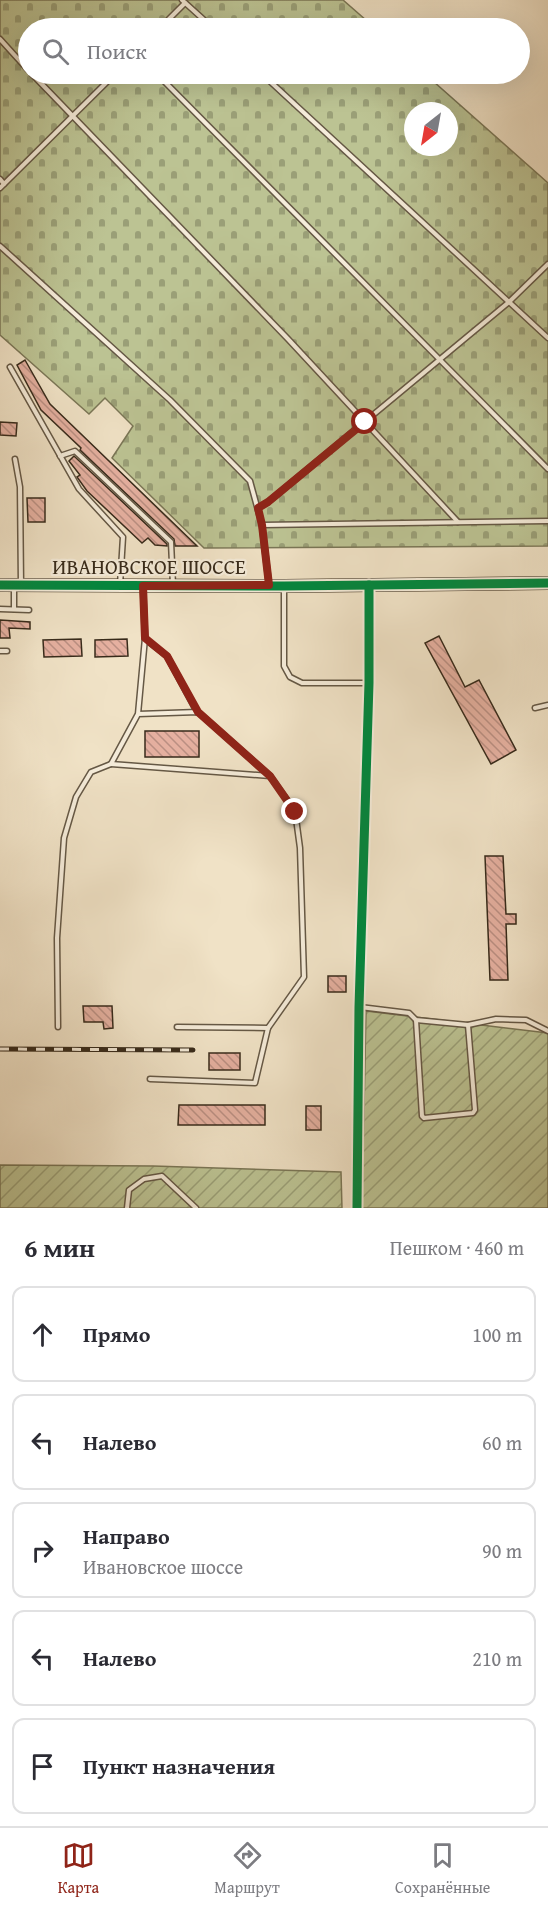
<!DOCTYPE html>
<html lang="ru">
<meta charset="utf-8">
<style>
:root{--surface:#fff;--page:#f2f2f3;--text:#2b2b33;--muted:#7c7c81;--line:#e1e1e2;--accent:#8f2418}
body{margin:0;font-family:"Gentium Book Plus",serif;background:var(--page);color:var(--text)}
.compass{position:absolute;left:404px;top:102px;width:54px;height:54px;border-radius:50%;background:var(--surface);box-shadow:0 6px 24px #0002;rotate:211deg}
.stop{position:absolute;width:18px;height:18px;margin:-14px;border:4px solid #8f2418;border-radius:50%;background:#fff}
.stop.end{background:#8f2418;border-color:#fff;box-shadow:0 2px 6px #0008}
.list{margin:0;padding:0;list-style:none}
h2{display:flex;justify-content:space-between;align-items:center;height:78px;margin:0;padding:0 24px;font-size:26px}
h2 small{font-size:20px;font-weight:400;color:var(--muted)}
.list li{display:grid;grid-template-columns:39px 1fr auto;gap:18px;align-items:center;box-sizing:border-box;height:96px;margin:0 12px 12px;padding:0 12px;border:2px solid var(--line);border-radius:12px}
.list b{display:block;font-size:22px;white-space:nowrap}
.list p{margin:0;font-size:20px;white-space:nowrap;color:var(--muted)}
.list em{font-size:20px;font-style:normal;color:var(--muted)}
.icon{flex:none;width:33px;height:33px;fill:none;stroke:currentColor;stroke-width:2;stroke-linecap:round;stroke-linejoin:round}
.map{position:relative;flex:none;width:548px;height:1208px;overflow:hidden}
.search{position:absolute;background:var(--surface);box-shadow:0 6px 24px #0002;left:18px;right:18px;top:18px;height:66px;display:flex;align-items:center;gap:15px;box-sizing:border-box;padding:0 21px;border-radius:33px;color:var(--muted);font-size:22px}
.sheet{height:618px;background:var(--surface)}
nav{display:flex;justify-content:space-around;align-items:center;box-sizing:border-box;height:84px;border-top:2px solid var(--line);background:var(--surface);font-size:16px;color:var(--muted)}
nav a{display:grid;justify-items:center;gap:3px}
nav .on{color:var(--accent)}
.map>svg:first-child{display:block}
.cemetery{fill:url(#cemetery-stones);stroke:#7a7656;stroke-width:1.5;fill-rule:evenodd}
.garden{fill:url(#garden-furrows);stroke:#7a7656;stroke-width:1.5}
.building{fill:url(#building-back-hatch);stroke:#372a1a;stroke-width:1.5}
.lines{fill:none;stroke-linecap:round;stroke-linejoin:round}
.lane-casing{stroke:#655845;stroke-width:7}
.street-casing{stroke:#655845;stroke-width:10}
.secondary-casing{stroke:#372a1a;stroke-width:14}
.lane{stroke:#f5ecda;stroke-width:4}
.street{stroke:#f5ecda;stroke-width:8}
.secondary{stroke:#f5ecda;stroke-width:10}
.rail-casing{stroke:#372a1a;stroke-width:5}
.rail{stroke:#f5ecda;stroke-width:3;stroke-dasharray:9;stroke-linecap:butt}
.cycleway-casing{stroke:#f5ecda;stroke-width:13}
.cycleway{stroke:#00873e;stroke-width:9}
.route{stroke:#8f2418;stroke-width:8}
.labels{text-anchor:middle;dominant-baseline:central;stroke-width:4.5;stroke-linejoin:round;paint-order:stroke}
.street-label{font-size:21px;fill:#372a1a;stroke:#f5ecda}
</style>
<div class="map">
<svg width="548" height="1208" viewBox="0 0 548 1208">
<defs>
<pattern id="cemetery-stones" width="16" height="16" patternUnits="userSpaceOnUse" patternTransform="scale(1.5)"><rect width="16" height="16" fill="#bcc393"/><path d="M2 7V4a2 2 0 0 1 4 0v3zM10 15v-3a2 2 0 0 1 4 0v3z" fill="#9a9f77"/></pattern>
<pattern id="garden-furrows" width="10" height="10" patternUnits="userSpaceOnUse" patternTransform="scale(1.5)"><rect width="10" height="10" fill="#bcc393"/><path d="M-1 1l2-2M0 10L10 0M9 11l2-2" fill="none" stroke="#9a9f77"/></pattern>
<pattern id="building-back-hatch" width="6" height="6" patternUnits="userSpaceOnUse" patternTransform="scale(1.5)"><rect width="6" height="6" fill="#e5b0a0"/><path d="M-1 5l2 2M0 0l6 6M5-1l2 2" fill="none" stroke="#ba8f82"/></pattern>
</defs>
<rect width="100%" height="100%" fill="#f0e2c6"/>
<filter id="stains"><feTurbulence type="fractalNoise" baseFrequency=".00333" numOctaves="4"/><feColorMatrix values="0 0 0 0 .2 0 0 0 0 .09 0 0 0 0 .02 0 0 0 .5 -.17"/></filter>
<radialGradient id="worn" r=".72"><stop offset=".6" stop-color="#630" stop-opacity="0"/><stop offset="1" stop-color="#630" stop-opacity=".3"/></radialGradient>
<path class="cemetery" d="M0 0H343L375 28H28V74H425L548 183V546L204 548 112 458 133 426 105 398 89 414 0 335ZM413 111H449V147H413Z"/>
<g class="garden">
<path d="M366 1011 548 1033V1208H362Z"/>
<path d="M0 1165 153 1166 341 1172 342 1208H0Z"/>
</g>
<g class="building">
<path d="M25 360 50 404 197 546H175L174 539 80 450 81 448 41 410 17 365Z"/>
<path d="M0 422 17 423 16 436 0 435Z"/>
<path d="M74 456 167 544V546L155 545 148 538 142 543 87 491 77 477 80 475 69 461Z"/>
<path d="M27 498H45V522H28Z"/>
<path d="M0 620 30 622V629L9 628 10 638H0Z"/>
<path d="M439 636 465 687 479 680 516 750 491 764 425 643Z"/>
<path d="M81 639 82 656 44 657 43 640Z"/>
<path d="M127 639 128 656 95 657V640Z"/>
<rect x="145" y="731" width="54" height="26"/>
<path d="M485 856H503L506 914H516V924H506L508 980H490Z"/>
<rect x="328" y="976" width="18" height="16"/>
<path d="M83 1006H112L113 1028 104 1029 103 1022H84Z"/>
<rect x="209" y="1053" width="31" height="17"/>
<path d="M179 1105H265V1125H178Z"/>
<rect x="306" y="1106" width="15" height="24"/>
</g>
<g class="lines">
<g class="lane-casing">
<g id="lane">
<path d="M182 0 213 28"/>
<path d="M160 28 185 3"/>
<path d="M0 39 28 70"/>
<path d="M32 74 288 339 458 522"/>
<path d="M157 74 548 469"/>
<path d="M262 74 548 338"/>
<path d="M0 179 4 184"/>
<path d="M0 188 115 74"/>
<path d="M0 246 170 400 250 481 262 525 269 585"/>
<path d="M10 367 79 489 123 537 120 585"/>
<path d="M60 456 75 451 171 542 173 585"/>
<path d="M15 459 20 487 21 585"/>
<path d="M258 508 268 502 509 302 548 264"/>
<path d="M262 525 548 521"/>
<path d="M14 586V609"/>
<path d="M284 586V666L290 677 302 683H368"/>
<path d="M0 609 29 610"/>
<path d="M145 639 167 656 197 712"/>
<path d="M0 651H7"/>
<path d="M535 708 548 705"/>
<path d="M138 714 198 712 270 776 111 764 138 714 145 638 143 586"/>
<path d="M360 1007 409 1013 416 1020 468 1025 496 1019 526 1020 548 1031"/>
<path d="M416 1020 422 1116 424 1118 473 1113 475 1110 468 1025"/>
<path d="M58 1027 57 938 64 838 76 797 91 772 111 764"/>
<path d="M177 1027 268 1028 304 977 300 848 295 811 270 776"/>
<path d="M150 1079 255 1083 268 1028"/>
<path d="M127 1208 129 1190 144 1179 162 1176 196 1208"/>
</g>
</g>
<g class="street-casing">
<path id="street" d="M357 1208 359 1007 369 683V585"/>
</g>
<g class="secondary-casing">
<path id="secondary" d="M0 585 284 586 548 583"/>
</g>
<use href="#lane" class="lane"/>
<use href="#street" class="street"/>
<use href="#secondary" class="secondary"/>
<g class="rail-casing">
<path id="rail" d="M0 1049 193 1050"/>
</g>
<use href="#rail" class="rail"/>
<g class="cycleway-casing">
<g id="cycleway">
<path d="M0 585 284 586 548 583"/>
<path d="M357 1208 359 1007 369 683V585"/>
</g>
</g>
<use href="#cycleway" class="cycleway"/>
</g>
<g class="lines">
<path class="route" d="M295 812 270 776 198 712 167 656 145 638 143 586 269 585 262 525 258 508 268 502 365 422"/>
</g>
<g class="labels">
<g class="street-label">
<text x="149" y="566">ИВАНОВСКОЕ ШОССЕ</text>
</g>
</g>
<rect width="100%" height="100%" filter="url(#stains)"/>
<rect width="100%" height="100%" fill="url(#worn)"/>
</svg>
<svg class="compass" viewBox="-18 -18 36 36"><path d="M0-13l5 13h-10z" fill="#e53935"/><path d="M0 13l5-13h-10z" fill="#7c7c81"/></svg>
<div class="stop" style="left:365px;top:422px"></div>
<div class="stop end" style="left:295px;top:812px"></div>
<div class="search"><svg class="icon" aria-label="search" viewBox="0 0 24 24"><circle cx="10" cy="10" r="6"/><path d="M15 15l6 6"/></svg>Поиск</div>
</div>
<section class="sheet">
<h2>6 мин<small>Пешком · 460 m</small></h2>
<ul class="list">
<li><svg class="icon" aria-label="ahead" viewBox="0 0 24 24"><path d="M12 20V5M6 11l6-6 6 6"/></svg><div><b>Прямо</b></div><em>100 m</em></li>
<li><svg class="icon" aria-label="left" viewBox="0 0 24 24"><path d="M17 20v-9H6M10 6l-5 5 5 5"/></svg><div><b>Налево</b></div><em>60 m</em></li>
<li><svg class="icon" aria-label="right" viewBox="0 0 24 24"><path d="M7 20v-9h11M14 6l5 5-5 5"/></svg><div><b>Направо</b><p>Ивановское шоссе</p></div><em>90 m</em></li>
<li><svg class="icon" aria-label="left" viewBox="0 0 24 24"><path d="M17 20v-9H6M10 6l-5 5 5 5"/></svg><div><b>Налево</b></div><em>210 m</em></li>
<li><svg class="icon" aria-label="arrive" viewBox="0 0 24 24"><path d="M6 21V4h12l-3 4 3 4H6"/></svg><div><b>Пункт назначения</b></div></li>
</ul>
</section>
<nav>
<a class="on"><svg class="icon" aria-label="map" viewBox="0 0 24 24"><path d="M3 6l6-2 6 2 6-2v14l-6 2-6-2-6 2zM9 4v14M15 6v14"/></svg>Карта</a>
<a><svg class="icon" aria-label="directions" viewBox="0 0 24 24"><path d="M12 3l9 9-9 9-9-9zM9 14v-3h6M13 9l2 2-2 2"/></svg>Маршрут</a>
<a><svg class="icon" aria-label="saved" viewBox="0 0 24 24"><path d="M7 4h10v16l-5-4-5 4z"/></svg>Сохранённые</a>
</nav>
